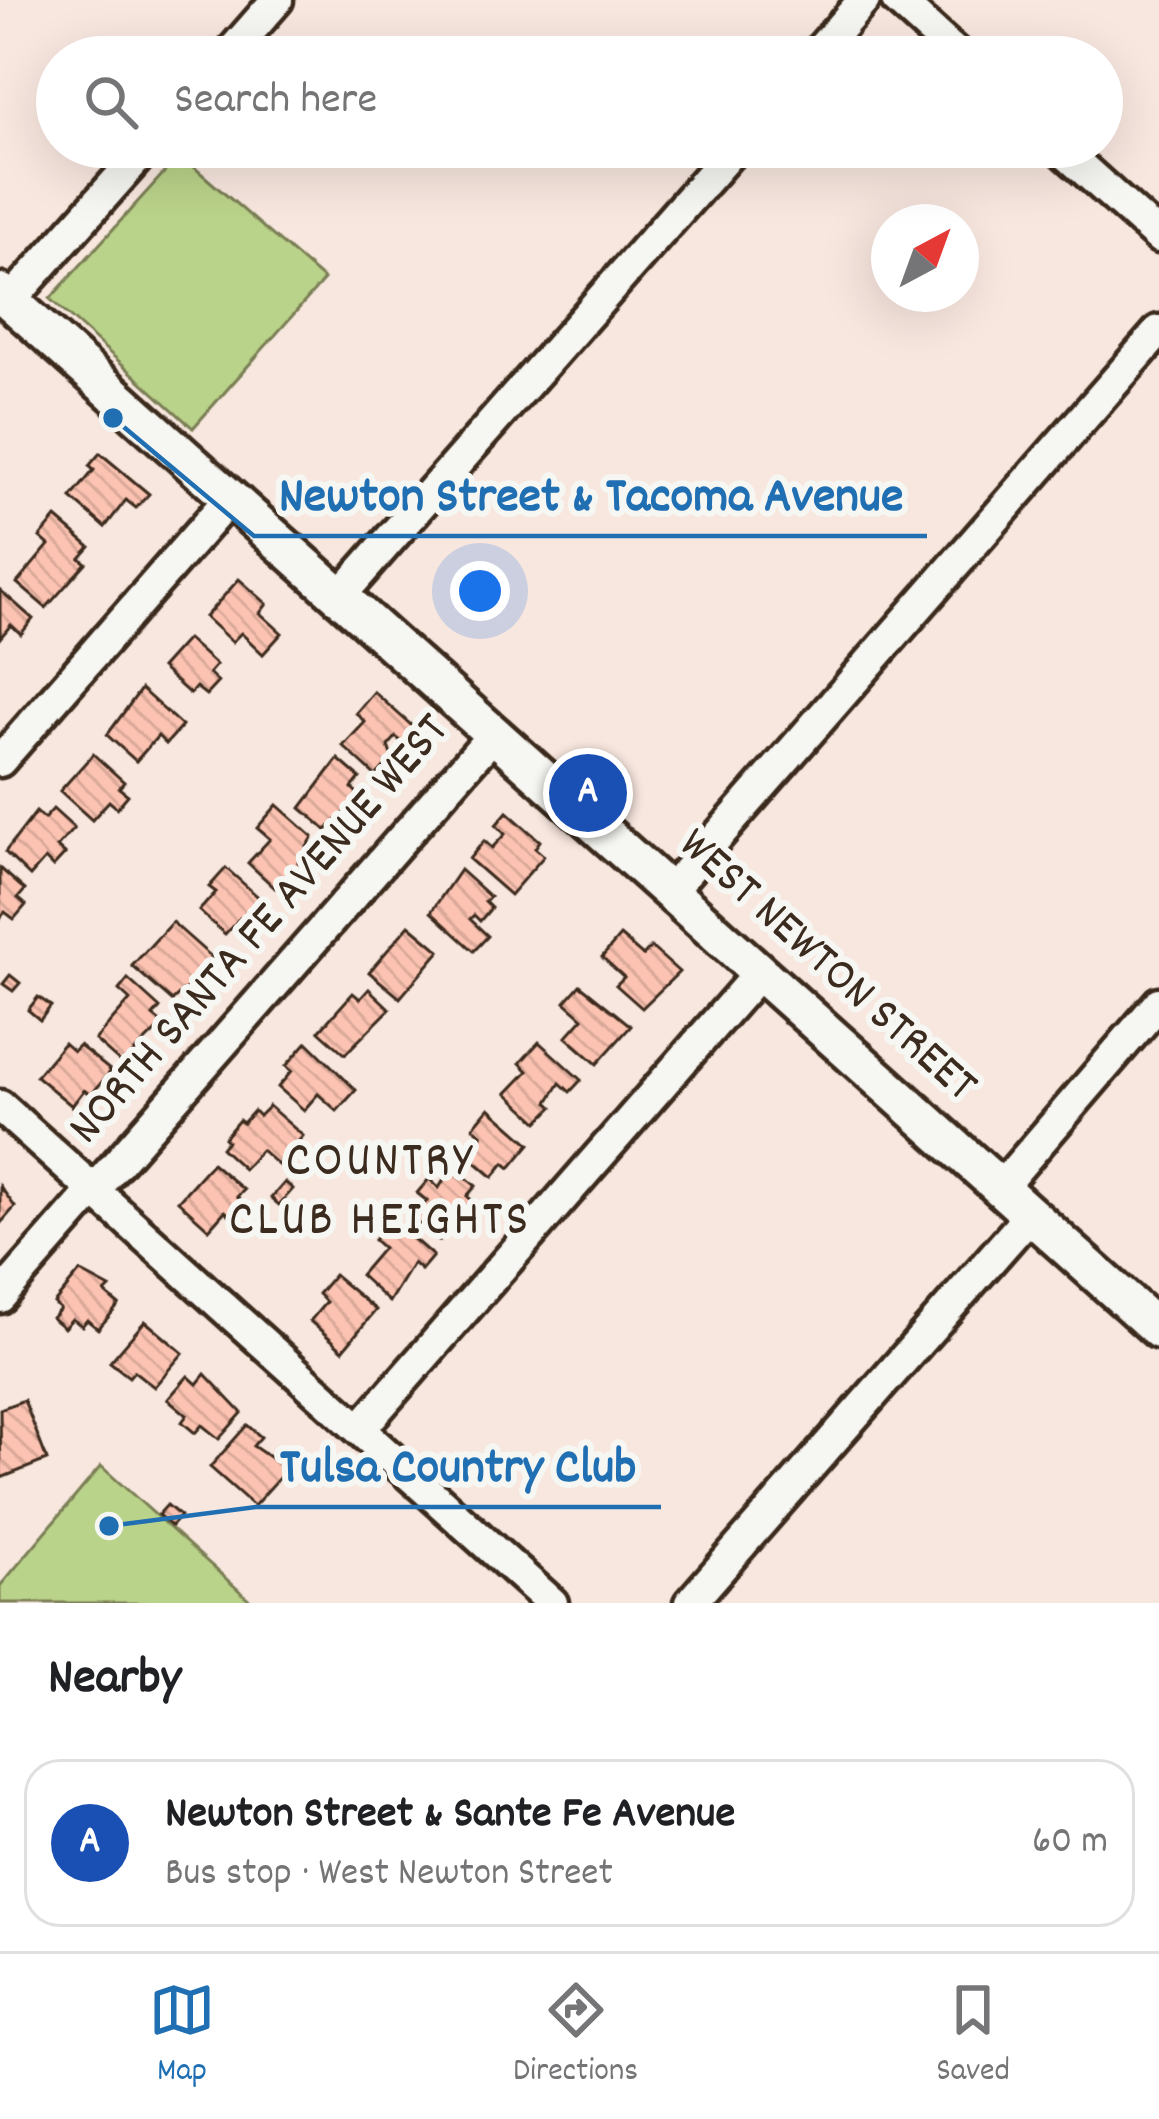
<!DOCTYPE html>
<meta charset="utf-8">
<style>
:root{--surface:#fff;--page:#f6f6f6;--text:#202124;--muted:#757577;--line:#e0e0e0;--accent:#1f6fb2}
body{margin:0;font-family:Dekko,sans-serif;background:var(--page);color:var(--text)}
.compass{position:absolute;left:871px;top:204px;width:108px;height:108px;border-radius:50%;background:var(--surface);box-shadow:0 12px 48px #0002;rotate:41deg}
.you{position:absolute;left:480px;top:591px;width:42px;height:42px;margin:-30px;border:9px solid #fff;border-radius:50%;background:#1a73e8;box-shadow:0 0 0 18px #1a73e833}
.badge{display:grid;place-items:center;width:78px;height:78px;border-radius:50%;background:var(--accent);color:#fff;font-size:39px;font-weight:700}
.pin{position:absolute;translate:-50% -50%;border:6px solid #fff;box-shadow:0 3px 12px #0006}
.list{margin:0;padding:0;list-style:none}
h2{display:flex;justify-content:space-between;align-items:center;height:156px;margin:0;padding:0 48px;font-size:51px}
h2 small{font-size:39px;font-weight:400;color:var(--muted)}
.list li{display:grid;grid-template-columns:78px 1fr auto;gap:36px;align-items:center;box-sizing:border-box;height:168px;margin:0 24px 24px;padding:0 24px;border:3px solid var(--line);border-radius:36px}
.list b{display:block;font-size:45px;white-space:nowrap}
.list p{margin:0;font-size:39px;white-space:nowrap;color:var(--muted)}
.list em{font-size:39px;font-style:normal;color:var(--muted)}
.icon{flex:none;width:66px;height:66px;fill:none;stroke:currentColor;stroke-width:2;stroke-linecap:round;stroke-linejoin:round}
.map{position:relative;flex:none;width:1159px;height:1603px;overflow:hidden}
.search{position:absolute;background:var(--surface);box-shadow:0 12px 48px #0002;left:36px;right:36px;top:36px;height:132px;display:flex;align-items:center;gap:30px;box-sizing:border-box;padding:0 42px;border-radius:66px;color:var(--muted);font-size:45px}
.sheet{height:348px;background:var(--surface)}
nav{display:flex;justify-content:space-around;align-items:center;box-sizing:border-box;height:168px;border-top:3px solid var(--line);background:var(--surface);font-size:33px;color:var(--muted)}
nav a{display:grid;justify-items:center;gap:6px}
nav .on{color:var(--accent)}
.map>svg:first-child{display:block}
.grass{fill:#bad38a;stroke:#7a7e54;stroke-width:3}
.building{fill:url(#building-back-hatch);stroke:#3b2a1e;stroke-width:3}
.lines{fill:none;stroke-linecap:round;stroke-linejoin:round}
.minor-casing{stroke:#3b2a1e;stroke-width:39}
.tertiary-casing{stroke:#3b2a1e;stroke-width:45}
.minor{stroke:#f6f6f2;stroke-width:30}
.tertiary{stroke:#f6f6f2;stroke-width:36}
.labels{text-anchor:middle;dominant-baseline:central;stroke-width:12;stroke-linejoin:round;paint-order:stroke}
.street-label{font-size:48px;fill:#3b2a1e;stroke:#f6f6f2}
.neighbourhood-label{font-size:51px;letter-spacing:3px;fill:#3b2a1e;stroke:#f6f6f2}
.leader{fill:none;stroke:#1f6fb2;stroke-width:4.5}
.callout-dot{fill:#1f6fb2;stroke:#f6f6f2;stroke-width:4.5}
.callout-label{font-size:51px;text-anchor:middle;font-weight:bold;fill:#1f6fb2;stroke:#f6f6f2;stroke-width:12;stroke-linejoin:round;paint-order:stroke}
</style>
<div class="map">
<svg width="1159" height="1603" viewBox="0 0 1159 1603">
<defs>
<pattern id="building-back-hatch" width="6" height="6" patternUnits="userSpaceOnUse" patternTransform="scale(3)"><rect width="6" height="6" fill="#fcc3b2"/><path d="M-1 5l2 2M0 0l6 6M5-1l2 2" fill="none" stroke="#d9a899"/></pattern>
</defs>
<rect width="100%" height="100%" fill="#f8e7df"/>
<filter id="ink" filterUnits="userSpaceOnUse"><feTurbulence type="fractalNoise" baseFrequency=".00833" numOctaves="2"/><feDisplacementMap in="SourceGraphic" scale="24" xChannelSelector="R" yChannelSelector="G"/><feConvolveMatrix kernelMatrix="1 2 1 2 8 2 1 2 1" color-interpolation-filters="sRGB"/></filter>
<g filter="url(#ink)">
<g class="grass">
<path d="M180 155 324 280 193 428 50 299Z"/>
<path d="M101 1466 253 1603H0V1586Z"/>
</g>
<g class="building">
<path d="M100 453 149 494 136 508 126 500 105 527 71 498 94 470 89 466Z"/>
<path d="M56 518 90 547 80 558 86 563 46 608 17 583 49 545 40 537Z"/>
<path d="M239 579 267 604 260 613 282 633 263 654 241 633 232 642 205 617Z"/>
<path d="M0 590 33 619 21 634 11 625 0 638Z"/>
<path d="M187 639 216 665 209 673 218 682 206 695 196 687 190 694 161 668Z"/>
<path d="M141 689 182 726 166 744 158 736 136 761 107 735Z"/>
<path d="M374 692 421 734 409 748 396 737 388 746 392 758 376 776 343 746 365 722 356 713Z"/>
<path d="M93 754 124 782 119 788 128 795 117 808 109 801 92 820 60 791Z"/>
<path d="M338 759 360 778 352 788 357 793 351 807 326 830 301 808Z"/>
<path d="M277 805 313 837 298 862 302 865 275 888 248 863 270 839 257 828Z"/>
<path d="M53 809 74 828 57 847 65 854 53 867 45 859 30 876 5 852 36 812 44 819Z"/>
<path d="M507 812 540 841 535 848 544 856 510 895 469 859 484 841 492 848 505 834 496 825Z"/>
<path d="M0 868 25 890 18 898 26 905 14 919 5 912 0 918Z"/>
<path d="M226 868 265 903 246 924 240 918 225 934 199 911 216 892 209 887Z"/>
<path d="M460 870 490 897 485 902 491 908 480 921 474 915 470 919 488 936 474 951 431 912Z"/>
<path d="M172 922 216 961 172 1001 132 966Z"/>
<path d="M409 925 440 951 400 998 369 972Z"/>
<path d="M620 936 643 956 651 947 679 972 642 1008 616 985 624 977 602 957Z"/>
<path d="M10 975 20 983 13 991 3 984Z"/>
<path d="M128 979 160 1008 153 1016 163 1024 122 1064 95 1040 130 1000 119 990Z"/>
<path d="M580 985 631 1026 597 1064 566 1037 583 1018 565 1002Z"/>
<path d="M369 989 390 1009 345 1054 319 1031 353 993 360 999Z"/>
<path d="M38 997 51 1006 40 1020 28 1010Z"/>
<path d="M307 1042 356 1090 337 1111 318 1094 304 1110 278 1087 292 1071 286 1066Z"/>
<path d="M539 1042 581 1080 570 1092 560 1083 548 1102 553 1107 538 1122 507 1093 528 1071 520 1063Z"/>
<path d="M64 1043 73 1051 79 1045 111 1071 91 1095 84 1090 72 1106 36 1076Z"/>
<path d="M269 1106 303 1136 278 1165 261 1150 244 1169 221 1148 227 1141 224 1138 239 1120 243 1123 254 1111 259 1116Z"/>
<path d="M489 1108 530 1144 510 1168 504 1163 493 1177 466 1154 482 1135 473 1127Z"/>
<path d="M212 1163 244 1190 237 1197 249 1207 236 1221 225 1211 209 1229 178 1201Z"/>
<path d="M452 1166 476 1186 467 1196 477 1205 439 1241 412 1218 427 1201 417 1193 429 1179 439 1188Z"/>
<path d="M285 1182 293 1189 279 1205 271 1198Z"/>
<path d="M0 1186 15 1207 0 1224Z"/>
<path d="M392 1220 433 1256 421 1270 413 1263 389 1302 360 1275 383 1248 374 1240Z"/>
<path d="M80 1272 110 1288 105 1293 119 1305 98 1329 87 1320 82 1326 72 1319 64 1328 52 1318 60 1309 54 1303Z"/>
<path d="M334 1275 376 1310 343 1350 310 1321 326 1302 318 1294Z"/>
<path d="M145 1321 183 1353 154 1387 134 1371 129 1377 110 1362Z"/>
<path d="M205 1374 242 1413 219 1439 202 1425 195 1433 182 1422 187 1415 168 1399 188 1376 197 1384Z"/>
<path d="M24 1400 47 1460 1 1478 0 1409Z"/>
<path d="M247 1425 261 1437 253 1446 287 1469 254 1506 210 1467Z"/>
<path d="M167 1505 180 1516 171 1526 158 1515Z"/>
</g>
<g class="lines">
<g class="minor-casing">
<g id="minor">
<path d="M897 0 960 57"/>
<path d="M227 57 277 0"/>
<path d="M814 57 864 0"/>
<path d="M1059 147 1159 237"/>
<path d="M10 301 147 147"/>
<path d="M340 596 735 147"/>
<path d="M0 761 230 498"/>
<path d="M670 891 1159 331"/>
<path d="M0 1106 552 1603"/>
<path d="M1001 1187 1159 1003"/>
<path d="M0 1297 494 734"/>
<path d="M360 1429 760 972"/>
<path d="M690 1603 1030 1215"/>
</g>
</g>
<g class="tertiary-casing">
<path id="tertiary" d="M0 292 1159 1330"/>
</g>
<use href="#minor" class="minor"/>
<use href="#tertiary" class="tertiary"/>
</g>
</g>
<g class="labels">
<g class="street-label">
<text transform="translate(261 931) rotate(-49)">NORTH SANTA FE AVENUE WEST</text>
<text transform="translate(826 967) rotate(42)">WEST NEWTON STREET</text>
</g>
<g class="neighbourhood-label">
<text x="380" y="1164">COUNTRY<tspan x="380" dy="59">CLUB HEIGHTS</tspan></text>
</g>
</g>
<path class="leader" d="M113 418L254 536H927M109 1526L256 1507H661"/>
<g class="callout-dot">
<circle cx="113" cy="418" r="12"/>
<circle cx="109" cy="1526" r="12"/>
</g>
<g class="callout-label">
<text x="591" y="510">Newton Street &amp; Tacoma Avenue</text>
<text x="458" y="1481">Tulsa Country Club</text>
</g>
</svg>
<svg class="compass" viewBox="-18 -18 36 36"><path d="M0-13l5 13h-10z" fill="#e53935"/><path d="M0 13l5-13h-10z" fill="#757577"/></svg>
<div class="you"></div>
<div class="pin badge" style="left:588px;top:793px;background:#1a4fb4">A</div>
<div class="search"><svg class="icon" aria-label="search" viewBox="0 0 24 24"><circle cx="10" cy="10" r="6"/><path d="M15 15l6 6"/></svg>Search here</div>
</div>
<section class="sheet">
<h2>Nearby<small></small></h2>
<ul class="list">
<li><span class="badge" style="background:#1a4fb4">A</span><div><b>Newton Street &amp; Sante Fe Avenue</b><p>Bus stop · West Newton Street</p></div><em>60 m</em></li>
</ul>
</section>
<nav>
<a class="on"><svg class="icon" aria-label="map" viewBox="0 0 24 24"><path d="M3 6l6-2 6 2 6-2v14l-6 2-6-2-6 2zM9 4v14M15 6v14"/></svg>Map</a>
<a><svg class="icon" aria-label="directions" viewBox="0 0 24 24"><path d="M12 3l9 9-9 9-9-9zM9 14v-3h6M13 9l2 2-2 2"/></svg>Directions</a>
<a><svg class="icon" aria-label="saved" viewBox="0 0 24 24"><path d="M7 4h10v16l-5-4-5 4z"/></svg>Saved</a>
</nav>
